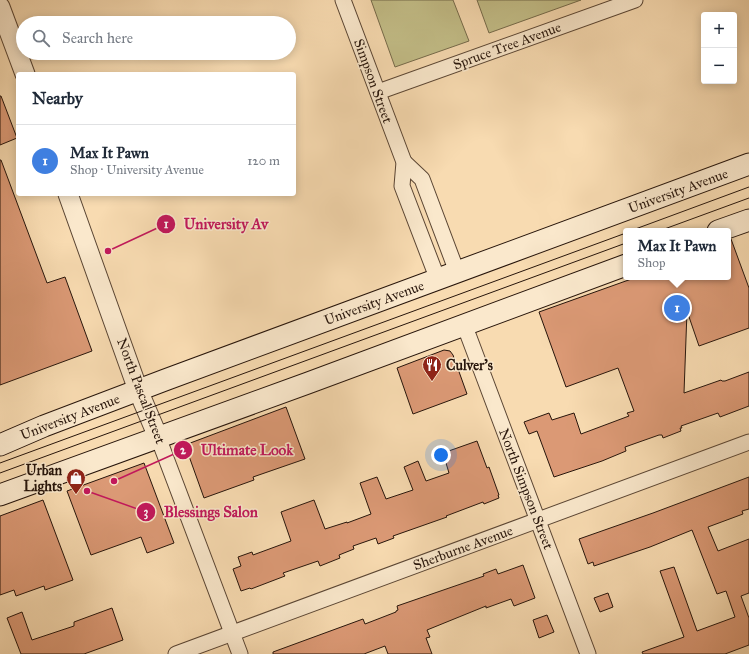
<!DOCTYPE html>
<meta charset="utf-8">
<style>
:root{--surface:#fff;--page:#f6f6f7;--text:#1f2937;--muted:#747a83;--line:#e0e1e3;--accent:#b45309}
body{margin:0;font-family:"IM FELL Great Primer",serif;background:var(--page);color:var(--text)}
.controls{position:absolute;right:12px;top:12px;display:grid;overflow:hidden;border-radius:4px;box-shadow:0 2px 10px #0003}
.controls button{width:36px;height:36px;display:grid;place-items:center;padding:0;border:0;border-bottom:1px solid var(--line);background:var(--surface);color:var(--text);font:20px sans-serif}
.you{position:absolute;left:441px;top:455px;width:14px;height:14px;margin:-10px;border:3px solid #fff;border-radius:50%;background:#1a73e8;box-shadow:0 0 0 6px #1a73e833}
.badge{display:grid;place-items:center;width:26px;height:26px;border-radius:50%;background:var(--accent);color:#fff;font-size:13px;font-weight:700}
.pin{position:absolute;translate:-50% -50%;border:2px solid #fff;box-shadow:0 1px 4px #0006}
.popup{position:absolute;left:623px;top:228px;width:108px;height:52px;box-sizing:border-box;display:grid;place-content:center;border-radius:4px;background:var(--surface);filter:drop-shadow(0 1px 3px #0005);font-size:13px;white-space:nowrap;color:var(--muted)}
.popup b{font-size:15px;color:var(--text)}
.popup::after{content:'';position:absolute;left:50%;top:100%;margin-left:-8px;border:8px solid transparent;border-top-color:var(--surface)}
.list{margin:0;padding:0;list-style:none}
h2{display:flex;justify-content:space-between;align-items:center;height:52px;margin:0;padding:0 16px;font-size:17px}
h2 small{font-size:13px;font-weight:400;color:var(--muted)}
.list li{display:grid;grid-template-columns:26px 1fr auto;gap:12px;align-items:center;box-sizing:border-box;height:72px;padding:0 16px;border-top:1px solid var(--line)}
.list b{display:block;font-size:15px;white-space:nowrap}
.list p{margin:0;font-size:13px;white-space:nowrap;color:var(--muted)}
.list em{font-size:13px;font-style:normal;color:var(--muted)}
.icon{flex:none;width:22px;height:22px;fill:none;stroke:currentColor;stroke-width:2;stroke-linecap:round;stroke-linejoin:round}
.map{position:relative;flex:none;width:749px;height:654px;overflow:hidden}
.search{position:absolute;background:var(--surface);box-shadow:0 2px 10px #0003;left:16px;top:16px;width:280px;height:44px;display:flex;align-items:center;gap:10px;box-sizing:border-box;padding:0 14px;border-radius:22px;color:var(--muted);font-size:15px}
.panel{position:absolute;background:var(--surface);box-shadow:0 2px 10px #0003;left:16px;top:72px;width:280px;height:124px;border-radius:4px}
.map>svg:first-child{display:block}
.green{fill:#c3be88;stroke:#756a4a}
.building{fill:#db9975;stroke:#27150b}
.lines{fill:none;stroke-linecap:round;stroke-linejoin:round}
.minor-casing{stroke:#5b4634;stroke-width:17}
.tertiary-casing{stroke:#5b4634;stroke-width:21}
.secondary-casing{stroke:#27150b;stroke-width:23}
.minor{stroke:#fae8cc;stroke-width:15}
.tertiary{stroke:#fae8cc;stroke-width:19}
.secondary{stroke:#fae8cc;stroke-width:21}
.tram{stroke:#27150b;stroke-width:1}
.labels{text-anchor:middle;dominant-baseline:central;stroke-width:3;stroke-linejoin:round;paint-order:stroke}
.street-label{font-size:14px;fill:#27150b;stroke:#fae8cc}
.poi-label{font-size:14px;font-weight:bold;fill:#27150b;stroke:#fae8cc;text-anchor:start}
.leader{fill:none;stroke:#c2185b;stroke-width:1.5}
.callout-dot{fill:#c2185b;stroke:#fae8cc;stroke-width:1.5}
.mark-label{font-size:12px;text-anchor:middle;font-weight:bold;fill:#fff}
.callout-label{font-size:15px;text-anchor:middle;font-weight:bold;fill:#c2185b;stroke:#fae8cc;stroke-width:3;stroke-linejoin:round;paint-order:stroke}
</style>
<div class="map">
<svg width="749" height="654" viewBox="0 0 749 654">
<rect width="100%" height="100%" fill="#f8dbb1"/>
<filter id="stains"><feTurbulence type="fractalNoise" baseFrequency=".005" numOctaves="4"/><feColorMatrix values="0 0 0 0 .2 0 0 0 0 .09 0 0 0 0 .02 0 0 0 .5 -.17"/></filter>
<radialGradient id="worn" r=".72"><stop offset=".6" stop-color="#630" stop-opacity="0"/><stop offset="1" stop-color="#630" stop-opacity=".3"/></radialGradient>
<g class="green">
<path d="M371 0H453L469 41 395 67Z"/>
<path d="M477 0H581L489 33Z"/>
</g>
<g class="building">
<path d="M0 96H1L17 138 0 145Z"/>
<path d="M0 160H1L47 283 65 277 92 351 0 385Z"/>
<path d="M731 239 749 288V328L699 346 687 311 684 393 721 380 722 381H725L749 372V406L720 417 718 413 681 426 682 428H680L681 431 663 438 662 435H659L625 447 626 451 602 461 554 477 537 431 529 434 524 422 549 413 552 420 574 413 581 434 629 416 627 413 634 411 618 368 566 387 539 312 637 277H728V240Z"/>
<path d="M444 350 450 351 453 355 467 394 413 414 397 368Z"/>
<path d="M286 407 305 459 253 477 254 480 204 498 185 445Z"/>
<path d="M477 441 487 468 489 467 499 495H498L499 498 484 504 483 502 446 516 447 517 393 536 394 538 378 544 376 538 353 546 354 549 339 555 340 558 320 566 318 561 283 573 285 576 251 589 250 588 241 591 233 569 241 566 238 557 252 552 253 555 291 541 281 512 314 500 325 529 347 522V523L371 514 360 483 377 477 386 499 413 490 404 467 418 461 426 481 449 473 443 453Z"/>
<path d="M144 463 174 543 147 553 141 537 91 555 67 491Z"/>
<path d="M749 477V509L742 511 743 514 708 527 718 551 749 539V593L741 596 749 618V645L725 654H643L642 652 684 637 660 571 674 567 697 631 735 617 726 591 717 594 692 530 650 547 594 566 593 562 588 564 579 539 653 513Z"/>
<path d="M43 500 73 580 45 590 44 586 16 596 14 590 0 595V516Z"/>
<path d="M523 565 535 598 514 606 511 599 486 608V606L427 630 430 637 426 638 432 654H388L385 646 364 654H273V652L363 619 365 624 396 612V611L398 610 397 606 484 576 483 574 496 569 498 574Z"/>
<path d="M608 593 613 607 600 612 594 598Z"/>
<path d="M112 608 123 640 84 654H21L7 618 22 612 32 640 74 626V622Z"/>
<path d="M547 615 554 632 539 638 533 620Z"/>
</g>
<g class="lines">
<g class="minor-casing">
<g id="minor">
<path d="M343 0 404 162 402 186 438 280"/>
<path d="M378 92 635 0"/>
<path d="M404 162 422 179 457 272"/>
<path d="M464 324 588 654"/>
<path d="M158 437 240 654"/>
<path d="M176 654 749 442"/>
</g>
</g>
<g class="tertiary-casing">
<g id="tertiary">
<path d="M0 7 25 74"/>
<path d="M68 194 138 390 158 437"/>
</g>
</g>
<g class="secondary-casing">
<g id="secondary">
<path d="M718 231 749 220"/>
<path d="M0 445 44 426 165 380 749 164"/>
<path d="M0 495 308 383 626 265"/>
</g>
</g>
<use href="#minor" class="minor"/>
<use href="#tertiary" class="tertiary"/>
<use href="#secondary" class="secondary"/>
<g class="tram">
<path d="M630 231 749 187"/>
<path d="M659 231 749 198"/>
<path d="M0 463 626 233"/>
<path d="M0 473 626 243"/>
</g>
</g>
<defs>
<g id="restaurant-pin" transform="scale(1)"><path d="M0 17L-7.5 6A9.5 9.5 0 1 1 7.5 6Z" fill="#8f2418" stroke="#fae8cc"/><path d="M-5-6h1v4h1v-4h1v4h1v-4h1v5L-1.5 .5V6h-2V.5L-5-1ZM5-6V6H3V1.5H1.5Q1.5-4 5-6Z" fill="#fff"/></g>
<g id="shop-pin" transform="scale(1)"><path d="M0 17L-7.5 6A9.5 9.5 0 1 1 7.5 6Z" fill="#8f2418" stroke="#fae8cc"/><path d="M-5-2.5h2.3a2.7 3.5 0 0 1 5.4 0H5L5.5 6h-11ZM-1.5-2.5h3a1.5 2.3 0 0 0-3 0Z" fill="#fff"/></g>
</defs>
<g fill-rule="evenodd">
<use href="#restaurant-pin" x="432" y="365"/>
<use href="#shop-pin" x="76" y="478"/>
</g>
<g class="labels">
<g class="street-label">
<text transform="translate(507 46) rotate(-20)">Spruce Tree Avenue</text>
<text transform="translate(373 81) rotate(70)">Simpson Street</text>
<text transform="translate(678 191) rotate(-20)">University Avenue</text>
<text transform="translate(374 303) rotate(-20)">University Avenue</text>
<text transform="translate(141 391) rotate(69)">North Pascal Street</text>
<text transform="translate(70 417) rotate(-21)">University Avenue</text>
<text transform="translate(526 489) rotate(69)">North Simpson Street</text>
<text transform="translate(463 548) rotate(-20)">Sherburne Avenue</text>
</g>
<g class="poi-label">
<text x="446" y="365">Culver's</text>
<text x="62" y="470" text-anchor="end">Urban<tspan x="62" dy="16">Lights</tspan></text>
</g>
</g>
<path class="leader" d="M108 251L166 224M114 481L183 450M87 491L146 512"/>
<g class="callout-dot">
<circle cx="108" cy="251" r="4"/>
<circle cx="114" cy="481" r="4"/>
<circle cx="87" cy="491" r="4"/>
<circle cx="166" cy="224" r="10"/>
<circle cx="183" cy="450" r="10"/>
<circle cx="146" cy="512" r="10"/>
</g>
<g class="mark-label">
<text x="166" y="228">1</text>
<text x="183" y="454">2</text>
<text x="146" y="516">3</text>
</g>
<g class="callout-label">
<text x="226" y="229">University Av</text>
<text x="247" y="455">Ultimate Look</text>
<text x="211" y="517">Blessings Salon</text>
</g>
<rect width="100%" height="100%" filter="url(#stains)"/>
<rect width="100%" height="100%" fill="url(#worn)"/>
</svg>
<div class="controls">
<button>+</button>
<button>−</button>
</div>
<div class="you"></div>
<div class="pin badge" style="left:677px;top:308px;background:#3f7fe0">1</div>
<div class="popup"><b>Max It Pawn</b>Shop</div>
<div class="search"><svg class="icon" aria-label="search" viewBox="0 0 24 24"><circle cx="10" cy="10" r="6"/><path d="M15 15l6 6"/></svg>Search here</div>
<section class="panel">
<h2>Nearby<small></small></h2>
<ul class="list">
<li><span class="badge" style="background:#3f7fe0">1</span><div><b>Max It Pawn</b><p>Shop · University Avenue</p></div><em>120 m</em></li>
</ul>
</section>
</div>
